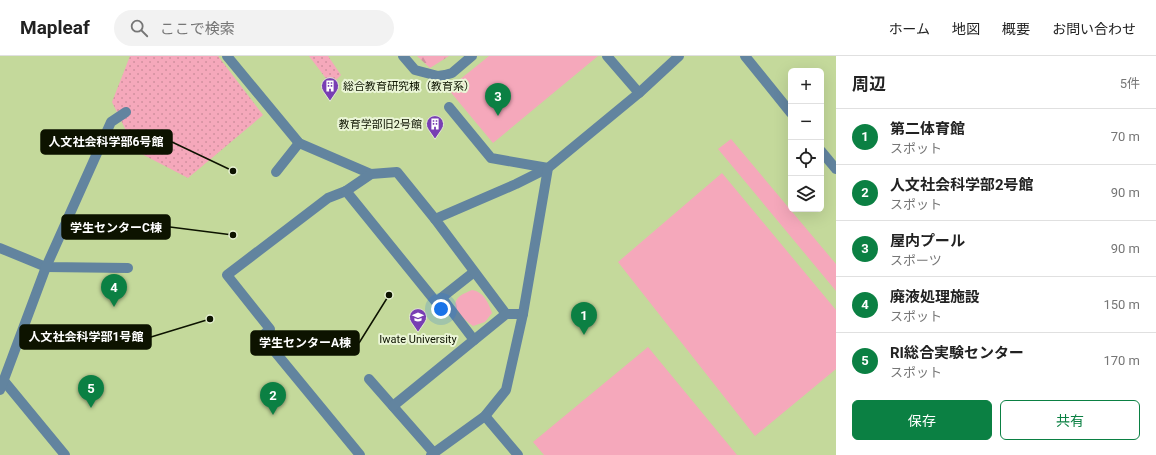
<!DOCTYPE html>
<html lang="ja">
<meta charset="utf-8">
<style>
:root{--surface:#fff;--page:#f2f2f2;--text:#222;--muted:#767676;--line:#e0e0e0;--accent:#0b8043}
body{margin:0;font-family:Roboto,"Noto Sans JP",sans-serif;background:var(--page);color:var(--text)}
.controls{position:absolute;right:12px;top:12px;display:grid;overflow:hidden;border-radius:6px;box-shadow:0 4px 16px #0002}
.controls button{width:36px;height:36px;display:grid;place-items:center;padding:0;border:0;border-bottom:1px solid var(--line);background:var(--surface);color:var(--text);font:20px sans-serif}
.you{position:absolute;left:441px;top:253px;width:14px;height:14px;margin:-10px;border:3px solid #fff;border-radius:50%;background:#1a73e8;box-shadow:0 0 0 6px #1a73e833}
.badge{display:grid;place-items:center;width:26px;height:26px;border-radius:50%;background:var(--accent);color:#fff;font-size:13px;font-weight:700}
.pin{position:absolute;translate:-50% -33px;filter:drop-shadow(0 1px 2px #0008)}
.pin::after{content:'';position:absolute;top:21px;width:14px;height:12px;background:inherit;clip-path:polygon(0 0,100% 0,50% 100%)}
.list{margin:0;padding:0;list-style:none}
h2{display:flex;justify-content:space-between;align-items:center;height:52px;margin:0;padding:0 16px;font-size:17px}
h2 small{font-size:13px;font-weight:400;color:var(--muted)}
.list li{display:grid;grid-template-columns:26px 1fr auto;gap:12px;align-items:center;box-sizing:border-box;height:56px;padding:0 16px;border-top:1px solid var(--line)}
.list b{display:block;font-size:15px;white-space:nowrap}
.list p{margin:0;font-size:13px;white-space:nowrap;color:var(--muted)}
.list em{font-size:13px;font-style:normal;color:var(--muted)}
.actions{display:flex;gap:8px;padding:12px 16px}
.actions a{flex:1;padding:9px 0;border:1px solid var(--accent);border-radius:6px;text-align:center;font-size:14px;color:var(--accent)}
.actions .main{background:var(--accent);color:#fff}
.icon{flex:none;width:22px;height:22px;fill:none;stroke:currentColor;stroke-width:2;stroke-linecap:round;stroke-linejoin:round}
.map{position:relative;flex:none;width:836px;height:399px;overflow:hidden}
header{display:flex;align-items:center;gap:24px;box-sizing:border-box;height:56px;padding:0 20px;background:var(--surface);border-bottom:1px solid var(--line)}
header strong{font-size:19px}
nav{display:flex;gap:22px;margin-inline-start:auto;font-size:14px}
.search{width:280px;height:36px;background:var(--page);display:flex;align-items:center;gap:10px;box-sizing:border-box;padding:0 14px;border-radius:22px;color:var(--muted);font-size:15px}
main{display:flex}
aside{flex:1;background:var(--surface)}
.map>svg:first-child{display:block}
.grass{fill:url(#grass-dots)}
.forest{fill:url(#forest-firs)}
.garden{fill:#f5a8bb}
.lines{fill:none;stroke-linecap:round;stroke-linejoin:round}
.minor{stroke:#62849f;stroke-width:10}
.labels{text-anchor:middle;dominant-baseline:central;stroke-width:4;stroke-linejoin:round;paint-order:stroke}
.poi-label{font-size:11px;fill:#0d1300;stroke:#eaf5d6;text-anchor:start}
.leader{fill:none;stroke:#0d1300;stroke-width:1.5}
.callout-dot{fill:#0d1300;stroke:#eaf5d6;stroke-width:1.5}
.callout{fill:#0d1300;stroke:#0d1300;stroke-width:1.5}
.callout-label{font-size:12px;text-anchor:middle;font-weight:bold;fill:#fff}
</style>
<header>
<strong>Mapleaf</strong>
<div class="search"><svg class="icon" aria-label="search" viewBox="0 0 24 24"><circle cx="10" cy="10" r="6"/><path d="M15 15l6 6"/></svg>ここで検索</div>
<nav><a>ホーム</a><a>地図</a><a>概要</a><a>お問い合わせ</a></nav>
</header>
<main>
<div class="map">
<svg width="836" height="399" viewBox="0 0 836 399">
<defs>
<pattern id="grass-dots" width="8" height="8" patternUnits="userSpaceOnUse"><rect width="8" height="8" fill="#f5a8bb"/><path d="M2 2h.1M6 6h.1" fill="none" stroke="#d1909f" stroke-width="1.8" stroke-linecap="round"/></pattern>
<pattern id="forest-firs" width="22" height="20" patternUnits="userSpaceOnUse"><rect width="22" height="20" fill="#f5a8bb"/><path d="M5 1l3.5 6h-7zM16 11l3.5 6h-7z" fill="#d1909f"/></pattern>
</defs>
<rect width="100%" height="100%" fill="#c4d99b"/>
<g class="grass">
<path d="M130 0H218L263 59 188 122 136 95 112 46Z"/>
<path d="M309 0H328L341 19 331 29Z"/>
</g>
<path class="forest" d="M417 0H449L430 12Z"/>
<g class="garden">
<path d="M489 0H598L493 87 448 33Z"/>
<path d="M731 83 836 208V235L718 93Z"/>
<path d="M722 117 836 254V313L755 380 618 206Z"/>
<path d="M472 234C484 236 488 246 492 257L485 266 473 270C465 264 447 250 460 240 464 237 468 236 472 234Z"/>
<path d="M648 291 737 399H544L533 386Z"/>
</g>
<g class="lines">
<g class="minor">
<path d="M227 0 299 87 371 118"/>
<path d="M403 0 415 14 438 20 445 19 452 17 472 0"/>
<path d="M607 0 639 37"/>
<path d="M745 0 791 57"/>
<path d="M449 51 491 102 548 112"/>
<path d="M821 95 836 113"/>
<path d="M276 116 299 87"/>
<path d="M346 135 328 142 227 219 270 273 262 280 360 399"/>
<path d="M435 163 397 116 371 118 346 135 436 246 474 216"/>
<path d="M0 192 46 211 128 212"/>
<path d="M442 242 474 284"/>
<path d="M506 258 435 163 516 128 548 112"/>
<path d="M369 323 434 397"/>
<path d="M4 325 65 399"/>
<path d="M0 334 46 211 111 66 126 56"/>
<path d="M393 350 506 258H523"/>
<path d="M485 360 518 399"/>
<path d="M431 399 485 360 506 334 523 258 548 112 639 37 679 0"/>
</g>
</g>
<defs>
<g id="building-pin" transform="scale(0.9)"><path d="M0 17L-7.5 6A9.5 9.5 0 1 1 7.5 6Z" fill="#783eb3" stroke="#eaf5d6"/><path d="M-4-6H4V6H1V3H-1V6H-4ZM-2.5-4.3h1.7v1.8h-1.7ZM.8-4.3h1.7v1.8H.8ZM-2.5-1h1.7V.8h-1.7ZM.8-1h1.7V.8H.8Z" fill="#fff"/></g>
<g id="university-pin" transform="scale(0.9)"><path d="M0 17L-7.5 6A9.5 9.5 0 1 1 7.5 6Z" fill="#783eb3" stroke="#eaf5d6"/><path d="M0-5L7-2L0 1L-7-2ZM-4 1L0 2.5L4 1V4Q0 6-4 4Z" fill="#fff"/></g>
</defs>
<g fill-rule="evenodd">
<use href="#building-pin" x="330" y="30"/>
<use href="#building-pin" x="435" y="68"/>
<use href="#university-pin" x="418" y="261"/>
</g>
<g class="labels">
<g class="poi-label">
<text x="343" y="30">総合教育研究棟（教育系）</text>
<text x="422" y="68" text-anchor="end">教育学部旧2号館</text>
<text x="418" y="283" text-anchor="middle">Iwate University</text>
</g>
</g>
<path class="leader" d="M233 115L172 86M233 179L170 171M210 263L151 281M389 239L359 287"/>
<g class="callout-dot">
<circle cx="233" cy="115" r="4"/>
<circle cx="233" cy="179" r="4"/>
<circle cx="210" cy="263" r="4"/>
<circle cx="389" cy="239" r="4"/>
</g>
<g class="callout">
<rect x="41" y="74" width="131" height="24" rx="4"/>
<rect x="62" y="159" width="108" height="24" rx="4"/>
<rect x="20" y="269" width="131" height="24" rx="4"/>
<rect x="251" y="275" width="108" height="24" rx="4"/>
</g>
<g class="callout-label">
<text x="106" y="90">人文社会科学部6号館</text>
<text x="116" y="176">学生センターC棟</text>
<text x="86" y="285">人文社会科学部1号館</text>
<text x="305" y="291">学生センターA棟</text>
</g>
</svg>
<div class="controls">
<button>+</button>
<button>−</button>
<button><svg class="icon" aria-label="locate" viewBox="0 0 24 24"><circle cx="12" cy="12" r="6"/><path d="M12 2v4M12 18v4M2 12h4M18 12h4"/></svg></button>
<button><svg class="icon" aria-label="layers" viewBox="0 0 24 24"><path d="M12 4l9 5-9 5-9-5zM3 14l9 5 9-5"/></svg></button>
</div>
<div class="you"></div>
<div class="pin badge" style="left:584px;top:279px">1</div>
<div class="pin badge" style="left:273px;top:359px">2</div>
<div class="pin badge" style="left:498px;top:60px">3</div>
<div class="pin badge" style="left:114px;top:251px">4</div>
<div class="pin badge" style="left:91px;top:352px">5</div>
</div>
<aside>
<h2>周辺<small>5件</small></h2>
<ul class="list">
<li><span class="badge">1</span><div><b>第二体育館</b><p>スポット</p></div><em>70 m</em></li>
<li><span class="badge">2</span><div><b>人文社会科学部2号館</b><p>スポット</p></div><em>90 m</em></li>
<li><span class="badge">3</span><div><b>屋内プール</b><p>スポーツ</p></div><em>90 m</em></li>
<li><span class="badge">4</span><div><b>廃液処理施設</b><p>スポット</p></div><em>150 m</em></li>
<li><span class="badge">5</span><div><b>RI総合実験センター</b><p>スポット</p></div><em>170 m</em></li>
</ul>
<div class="actions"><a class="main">保存</a><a>共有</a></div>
</aside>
</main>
